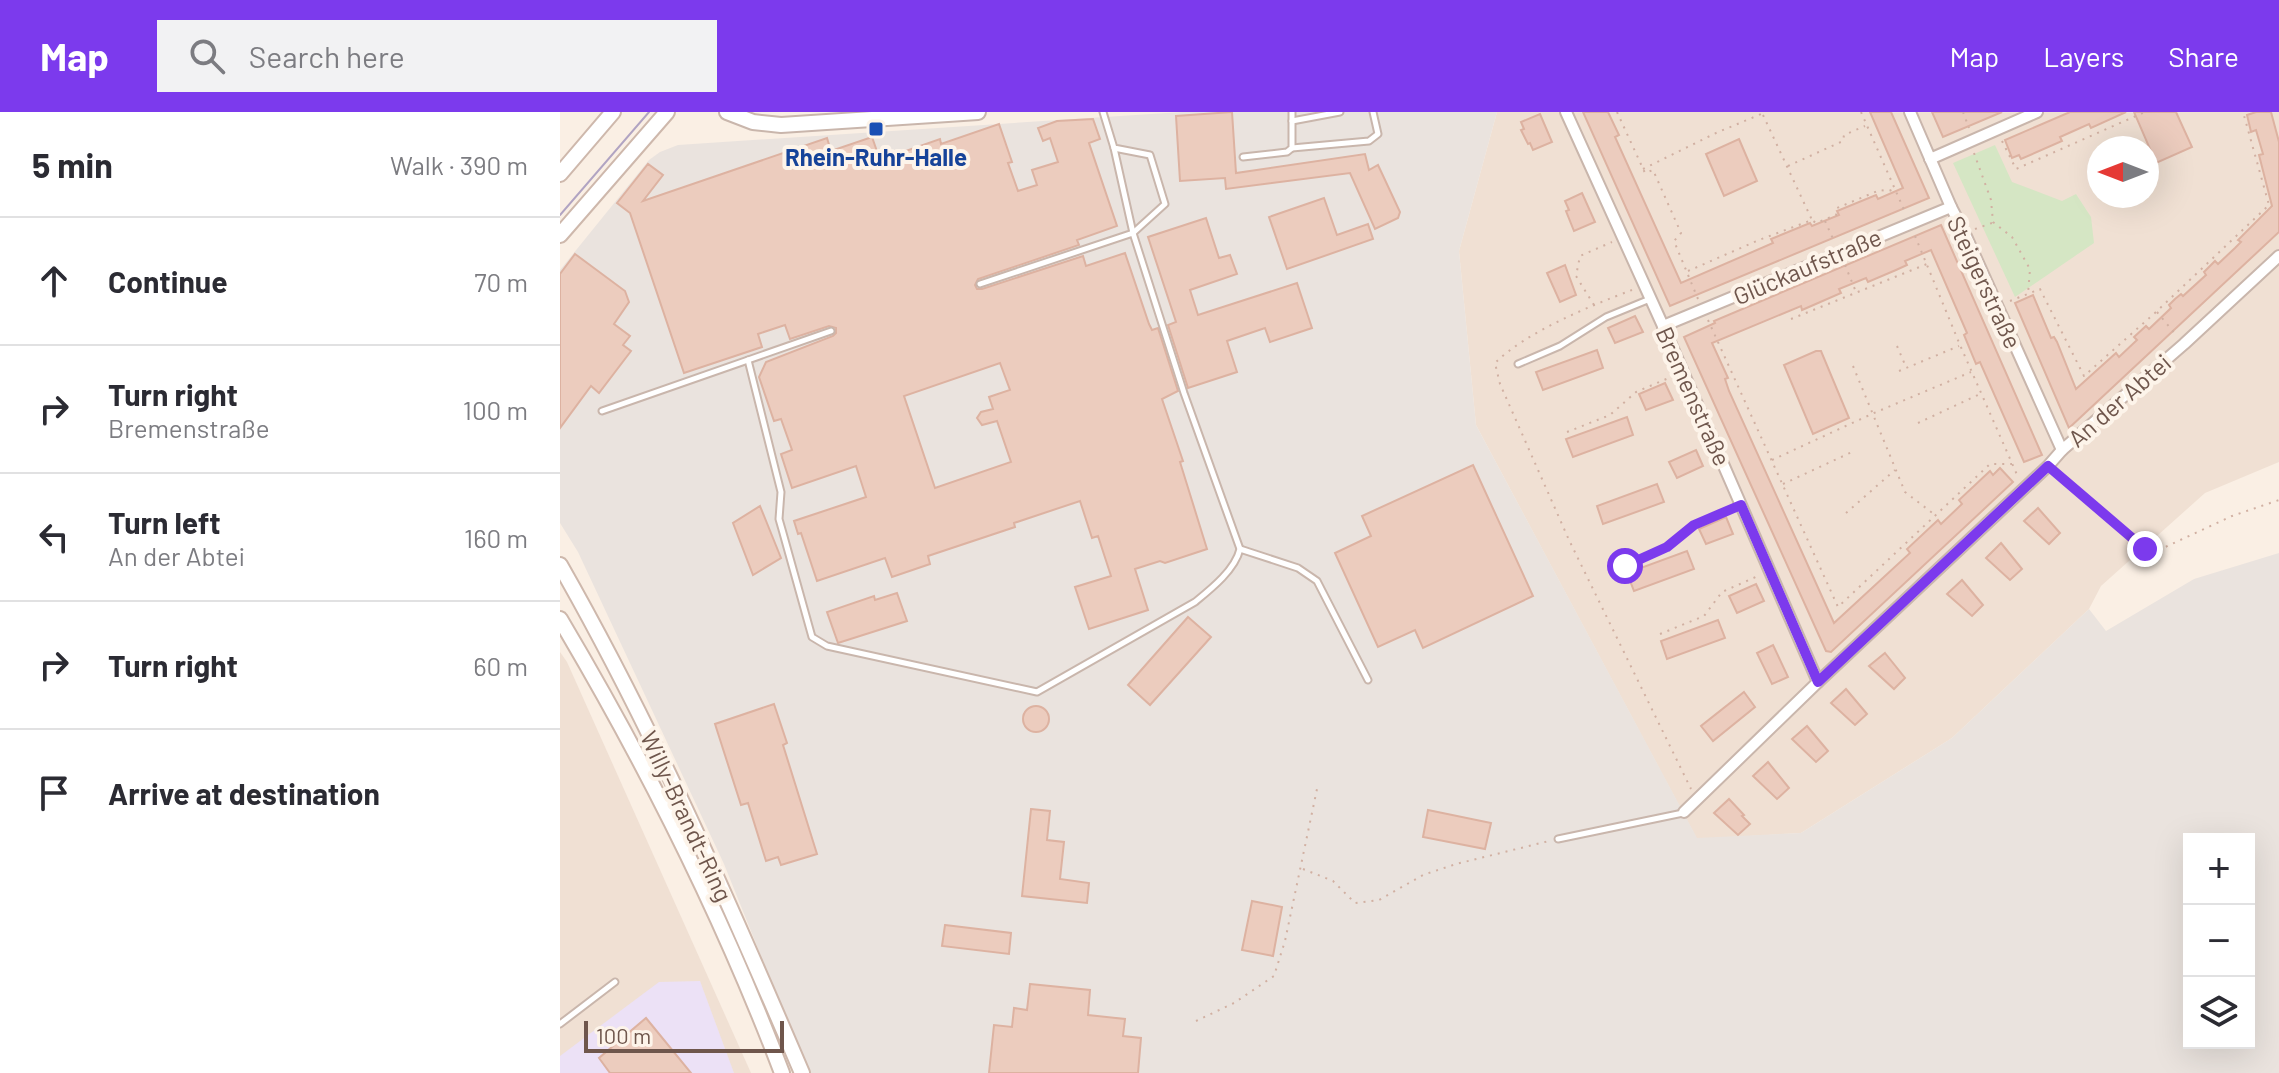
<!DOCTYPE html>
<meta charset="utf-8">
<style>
:root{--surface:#fff;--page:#f2f2f3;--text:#2b2b33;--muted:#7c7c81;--line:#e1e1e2;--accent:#7c3aed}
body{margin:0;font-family:Barlow,sans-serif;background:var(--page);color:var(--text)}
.controls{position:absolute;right:24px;bottom:24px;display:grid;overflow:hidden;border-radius:0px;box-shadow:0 8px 32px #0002}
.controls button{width:72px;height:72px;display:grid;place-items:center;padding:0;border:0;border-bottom:2px solid var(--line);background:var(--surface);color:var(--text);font:40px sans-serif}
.compass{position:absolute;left:1527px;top:24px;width:72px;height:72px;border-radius:50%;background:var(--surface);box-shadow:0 8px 32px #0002;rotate:270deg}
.scale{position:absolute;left:24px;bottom:20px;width:200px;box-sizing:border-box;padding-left:8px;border:4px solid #6f564c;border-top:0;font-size:22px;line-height:28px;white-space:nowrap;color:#6f564c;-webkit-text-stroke:6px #fdf4ea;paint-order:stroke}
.stop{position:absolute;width:24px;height:24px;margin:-18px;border:6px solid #7c3aed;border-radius:50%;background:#fff}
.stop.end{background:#7c3aed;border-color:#fff;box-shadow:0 2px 8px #0008}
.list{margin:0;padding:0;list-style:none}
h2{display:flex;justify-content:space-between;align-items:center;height:104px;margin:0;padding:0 32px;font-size:34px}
h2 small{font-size:26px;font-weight:400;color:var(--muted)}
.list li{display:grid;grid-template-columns:52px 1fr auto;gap:24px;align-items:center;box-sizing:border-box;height:128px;padding:0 32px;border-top:2px solid var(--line)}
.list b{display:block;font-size:30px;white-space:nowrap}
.list p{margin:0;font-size:26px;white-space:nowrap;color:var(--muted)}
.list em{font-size:26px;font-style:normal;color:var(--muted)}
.icon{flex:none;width:44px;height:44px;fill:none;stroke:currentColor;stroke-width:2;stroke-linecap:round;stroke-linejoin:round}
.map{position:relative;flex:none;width:1719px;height:961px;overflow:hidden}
header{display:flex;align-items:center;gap:48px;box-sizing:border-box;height:112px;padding:0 40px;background:var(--accent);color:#fff}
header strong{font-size:38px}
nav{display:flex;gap:44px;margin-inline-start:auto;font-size:28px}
.search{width:560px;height:72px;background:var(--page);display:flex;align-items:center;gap:20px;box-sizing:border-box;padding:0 28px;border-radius:0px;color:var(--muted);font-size:30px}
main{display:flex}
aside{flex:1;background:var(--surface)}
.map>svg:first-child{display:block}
.residential{fill:#f0e0d3;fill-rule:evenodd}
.industrial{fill:#eae3de;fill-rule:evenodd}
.education{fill:#ece1f6}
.green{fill:#d5e6c4}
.building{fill:#ecccbe;stroke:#ddb2a1;stroke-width:2;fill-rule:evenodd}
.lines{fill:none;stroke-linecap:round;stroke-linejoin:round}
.service-casing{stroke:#c9b6ac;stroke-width:9}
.minor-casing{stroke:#c9b6ac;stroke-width:14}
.tertiary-casing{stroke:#c9b6ac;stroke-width:18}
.secondary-casing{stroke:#ceb8ac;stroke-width:18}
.path{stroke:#d1b0a2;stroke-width:2;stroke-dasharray:2 6;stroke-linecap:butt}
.service{stroke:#fff;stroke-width:5}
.minor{stroke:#fff;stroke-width:10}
.tertiary{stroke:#fff;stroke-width:14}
.secondary{stroke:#fff;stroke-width:14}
.tram{stroke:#b1a4c2;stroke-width:2}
.route{stroke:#7c3aed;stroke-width:10}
.transit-dot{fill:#1a4fb4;stroke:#fdf4ea;stroke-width:3}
.labels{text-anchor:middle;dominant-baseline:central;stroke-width:8;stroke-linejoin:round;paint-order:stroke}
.transit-label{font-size:24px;font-weight:bold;fill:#164399;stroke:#fdf4ea}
.street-label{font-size:24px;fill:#6f564c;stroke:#fdf4ea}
</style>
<header>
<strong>Map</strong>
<div class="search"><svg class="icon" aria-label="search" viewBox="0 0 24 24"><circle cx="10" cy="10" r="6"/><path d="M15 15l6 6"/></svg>Search here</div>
<nav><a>Map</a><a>Layers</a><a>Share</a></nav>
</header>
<main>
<aside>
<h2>5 min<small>Walk · 390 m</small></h2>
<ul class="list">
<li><svg class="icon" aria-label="ahead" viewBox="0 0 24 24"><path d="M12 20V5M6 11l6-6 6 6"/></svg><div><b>Continue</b></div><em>70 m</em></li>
<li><svg class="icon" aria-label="right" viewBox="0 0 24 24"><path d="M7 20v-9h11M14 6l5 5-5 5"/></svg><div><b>Turn right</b><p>Bremenstraße</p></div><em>100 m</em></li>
<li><svg class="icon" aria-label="left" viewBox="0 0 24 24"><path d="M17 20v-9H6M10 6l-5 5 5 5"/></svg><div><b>Turn left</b><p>An der Abtei</p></div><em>160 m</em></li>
<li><svg class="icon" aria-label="right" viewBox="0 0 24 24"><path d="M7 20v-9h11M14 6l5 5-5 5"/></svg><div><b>Turn right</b></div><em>60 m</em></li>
<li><svg class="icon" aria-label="arrive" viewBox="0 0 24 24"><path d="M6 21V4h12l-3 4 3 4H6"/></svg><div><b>Arrive at destination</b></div></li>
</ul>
</aside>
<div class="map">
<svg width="1719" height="961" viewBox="0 0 1719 961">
<rect width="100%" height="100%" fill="#faefe4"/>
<g class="residential">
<path d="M937 0H1719V350L1645 381 1541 474 1529 497 1392 626 1241 721 1137 727 916 313 899 139ZM1539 36H1587V84H1539Z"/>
<path d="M0 540 7 550 191 961H0Z"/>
</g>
<path class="industrial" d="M622 0H937L899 139 916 313 1137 726 1241 721 1392 626 1529 497 1546 519 1634 467 1719 441V961H248L164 752 18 440 0 411V158L89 48 100 40 118 33ZM1629 727H1689V931H1629Z"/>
<path class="education" d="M140 869 174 961H0V944L99 870Z"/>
<path class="green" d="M1435 33 1452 70 1502 89 1516 82 1531 105 1534 131 1455 185 1393 51Z"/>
<g class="building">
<path d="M672 0 676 61 805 42 809 58 818 53 840 100 838 106 815 117 790 61 666 77 665 66 620 69 616 4Z"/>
<path d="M1023 0H1048L1059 23 1055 25 1121 171 1213 131 1211 127 1250 111 1252 114 1279 103 1277 99 1316 83 1318 87 1343 76 1310 0H1331L1369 86 1110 194Z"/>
<path d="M1372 0H1442L1383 25Z"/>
<path d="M1510 0H1566L1531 16 1529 12 1509 21 1500 25 1502 29 1461 47 1459 43 1452 46 1445 28Z"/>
<path d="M1574 0H1616L1632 35 1596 51Z"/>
<path d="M1696 0H1711L1719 30V120L1509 316 1455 191 1473 183 1491 226 1494 225 1497 230 1516 277 1556 241 1559 245 1577 228 1574 225 1586 214 1589 217 1611 196 1609 193 1615 187 1621 182 1623 184 1646 163 1644 160 1655 149 1658 152 1675 136 1681 130 1678 128 1712 94 1699 43 1703 42 1696 18 1691 20 1687 3Z"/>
<path d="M980 2 992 30 973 38 970 31 968 32 961 18 964 17 961 10Z"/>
<path d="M533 7 540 27 529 31 557 114 517 128 519 133 418 167 415 173 417 177H422L523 144 526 154 565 141 589 212 592 218 598 216 618 279 602 287 623 349 620 350 647 437 605 451 600 449 575 457 588 498 529 517 515 475 551 464 538 424 532 426 520 389 454 411 455 415 368 444 370 452 332 465 325 446 257 469 241 421 238 422 234 409 306 385 296 354 232 376 221 342 232 338 221 307 214 309 199 265 206 250 273 224 276 221V216L269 214 230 227 225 213 198 222 202 235 124 261 70 101 57 91 88 52 103 63 83 89 267 26 271 39 312 25 320 48 380 27 381 32 439 12 452 50 448 51 458 79 477 73 472 58 498 50 490 26 483 29 478 16 497 9ZM440 251 450 278 429 285 433 297 421 300 417 306 422 313 437 309 451 350 375 376 344 284Z"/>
<path d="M1179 27 1197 69 1164 84 1146 42Z"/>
<path d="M1022 81 1035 110 1014 119 1006 99 1009 98 1005 89Z"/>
<path d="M764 86 777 123 808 112 813 127 727 157 709 105Z"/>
<path d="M646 106 659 146 670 143 677 162 630 178 638 203 737 171 752 216 710 230 705 216 667 229 677 260 628 276 608 213 616 210 588 125Z"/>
<path d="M1381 113 1482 343 1464 350 1420 250 1416 252 1404 223 1407 221 1371 138 1345 149 1347 153 1336 158 1308 170 1306 166 1279 177 1281 181 1242 198 1241 194 1152 231 1168 266 1165 267 1169 279 1274 511 1350 441 1347 437 1378 408 1381 412 1402 392 1399 388 1430 359 1433 363 1440 356 1453 370 1271 540 1266 539 1124 225 1155 211 1154 209Z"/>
<path d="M15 142 65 179 69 190 54 212 70 224 63 233 71 239 39 281 31 274 0 316V162Z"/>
<path d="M1005 153 1016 183 1000 190 987 161Z"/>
<path d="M1075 204 1083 220 1055 231 1048 216Z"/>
<path d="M1037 238 1043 256 983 278 976 260Z"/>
<path d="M1256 239H1261L1289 306 1253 322 1224 253Z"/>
<path d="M1105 271 1113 288 1086 298 1079 282Z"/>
<path d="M1067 305 1073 323 1013 345 1006 327Z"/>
<path d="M1136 338 1143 354 1117 366 1109 350Z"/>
<path d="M913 353 973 484 863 536 855 518 818 535 775 441 811 424 802 404Z"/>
<path d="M1097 372 1104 390 1043 412 1037 394Z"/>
<path d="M200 394 221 446 193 463 173 411Z"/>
<path d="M1478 396 1500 421 1489 432 1464 409Z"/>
<path d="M1166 405 1173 422 1146 432 1139 417Z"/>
<path d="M1441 431 1462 457 1450 468 1426 446Z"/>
<path d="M1127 439 1134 457 1074 479 1067 461Z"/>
<path d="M1402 468 1423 493 1412 504 1387 482Z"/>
<path d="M1196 472 1204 489 1177 501 1169 484Z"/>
<path d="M337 481 347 509 278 531 267 500 314 484 315 488Z"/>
<path d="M628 505 651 525 590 593 568 573Z"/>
<path d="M1158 508 1165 526 1107 547 1101 529Z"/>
<path d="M1213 533 1228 565 1212 572 1197 541Z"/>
<path d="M1325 541 1345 566 1334 577 1309 554Z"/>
<path d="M1286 577 1307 602 1295 613 1271 591Z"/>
<path d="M1184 580 1195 595 1153 629 1141 614Z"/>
<path d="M214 592 227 631 223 633 257 742 221 753 218 745 206 749 188 691 181 693 155 612Z"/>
<circle cx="476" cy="607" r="13"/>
<path d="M1247 614 1268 639 1256 650 1232 627Z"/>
<path d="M1208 650 1229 676 1217 687 1193 664Z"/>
<path d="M1169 687 1184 703 1182 704 1190 712 1178 723 1154 701Z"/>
<path d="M471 697 490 699 487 728 504 730 500 767 529 771 527 791 462 784Z"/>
<path d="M868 698 931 711 925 737 863 725Z"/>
<path d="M692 789 722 795 713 844 682 838Z"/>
<path d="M385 813 451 821 449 842 382 834Z"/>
<path d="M470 872 530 878 528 903 565 907 563 924 581 926 578 961H429L434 913 452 915 454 896 467 898Z"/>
<path d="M86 906 131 961H50L39 946Z"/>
</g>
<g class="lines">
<g class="service-casing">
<g id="service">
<path d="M732 9 780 0"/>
<path d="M732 36 809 29 818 22 813 0"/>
<path d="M683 45 727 40 732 36V0"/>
<path d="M420 172 573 121 554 36"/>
<path d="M188 248 221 380 219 407 223 421 252 525 267 534 477 580 635 490C651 477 675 458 680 437L624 281 573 121 605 92 590 43 554 36 543 0"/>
<path d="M958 252 1000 234 1046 205 1090 187"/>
<path d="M42 299 271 219"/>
<path d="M680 437 738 456 757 469 808 568"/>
<path d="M998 727 1123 701"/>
<path d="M0 912 55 870"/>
</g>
</g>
<g class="minor-casing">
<g id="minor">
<path d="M1006 0 1103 214 1258 570"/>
<path d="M1350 0 1391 95 1405 122 1502 338"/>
<path d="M1370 47 1477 0"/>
<path d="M1103 214 1391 95"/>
<path d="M1124 700 1258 570 1488 354 1502 338 1624 232 1719 144"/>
</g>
</g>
<g class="tertiary-casing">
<path id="tertiary" d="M167 0 193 10 221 13 418 0"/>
</g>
<g class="secondary-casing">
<g id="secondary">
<path d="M0 62 53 0"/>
<path d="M0 123 107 0"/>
<path d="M0 453C93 616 168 788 242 961"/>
<path d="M0 507C86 652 162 803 222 961"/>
</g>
</g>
<g class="path">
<path d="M1057 0 1085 61 1093 58 1121 121 1114 129 1138 187"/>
<path d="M1301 0 1345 100"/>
<path d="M1403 0 1409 16"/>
<path d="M1203 3 1252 108"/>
<path d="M1442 29 1456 57 1585 0"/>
<path d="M1414 41 1431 88 1433 110 1452 125 1470 157 1468 182"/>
<path d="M1228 54 1283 29 1284 23 1305 14"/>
<path d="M1083 57 1156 21 1206 0"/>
<path d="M1265 109 1274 129"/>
<path d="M1415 117 1432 111"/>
<path d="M1355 124 1400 233 1458 365"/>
<path d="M1285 153 1296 180"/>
<path d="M1128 159 1199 128 1252 108 1256 111 1276 103 1277 96 1320 78 1329 79 1334 77"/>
<path d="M1072 178C1030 194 966 220 935 251L940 272 1009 428 1131 677"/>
<path d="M1450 189 1480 177 1524 264 1596 200 1709 93 1683 0"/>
<path d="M1034 193 1016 164 1020 144 1052 130"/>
<path d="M1597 200 1616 223"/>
<path d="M1231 207 1367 152"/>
<path d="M1148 208 1278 495 1430 352H1452"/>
<path d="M1337 234 1346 255"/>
<path d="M1293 254 1345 380 1375 403"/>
<path d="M1339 259 1399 234"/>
<path d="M1358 311 1420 282"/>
<path d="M1007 320 1050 303 1076 280 1111 265"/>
<path d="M1212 348 1314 301 1411 260"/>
<path d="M1498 363 1585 437 1592 439 1601 437 1672 404 1719 388"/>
<path d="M1223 372 1292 340"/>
<path d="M1286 401 1335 358"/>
<path d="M1065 454 1107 435 1134 413 1169 398"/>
<path d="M1100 522 1144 504 1162 480 1198 464"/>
<path d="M743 757 773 769 795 791 819 788 863 763 896 752 989 729"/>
<path d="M636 909 674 891 714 864 725 829 757 677"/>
</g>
<use href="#service" class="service"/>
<use href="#minor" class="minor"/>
<use href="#tertiary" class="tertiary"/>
<use href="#secondary" class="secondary"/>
<path class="tram" d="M0 103 89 0"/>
</g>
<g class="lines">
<path class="route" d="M1065 454 1107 435 1134 413 1181 393 1258 570 1488 354 1585 437"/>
</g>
<rect class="transit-dot" x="308" y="9" width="16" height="16" rx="4"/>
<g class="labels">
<g class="transit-label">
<text x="316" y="44">Rhein-Ruhr-Halle</text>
</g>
<g class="street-label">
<text transform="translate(1247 154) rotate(-23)">Glückaufstraße</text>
<text transform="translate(1425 170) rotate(65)">Steigerstraße</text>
<text transform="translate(1134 284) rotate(66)">Bremenstraße</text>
<text transform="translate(1559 288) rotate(-41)">An der Abtei</text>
<text transform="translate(127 704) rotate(65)">Willy-Brandt-Ring</text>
</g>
</g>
</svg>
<div class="controls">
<button>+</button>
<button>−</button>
<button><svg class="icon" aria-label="layers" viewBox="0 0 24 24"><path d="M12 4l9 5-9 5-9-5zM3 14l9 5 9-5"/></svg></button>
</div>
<svg class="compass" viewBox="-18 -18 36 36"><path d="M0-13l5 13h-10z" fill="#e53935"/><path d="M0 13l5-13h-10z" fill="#7c7c81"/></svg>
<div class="scale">100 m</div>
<div class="stop" style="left:1065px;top:454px"></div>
<div class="stop end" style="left:1585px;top:437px"></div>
</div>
</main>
